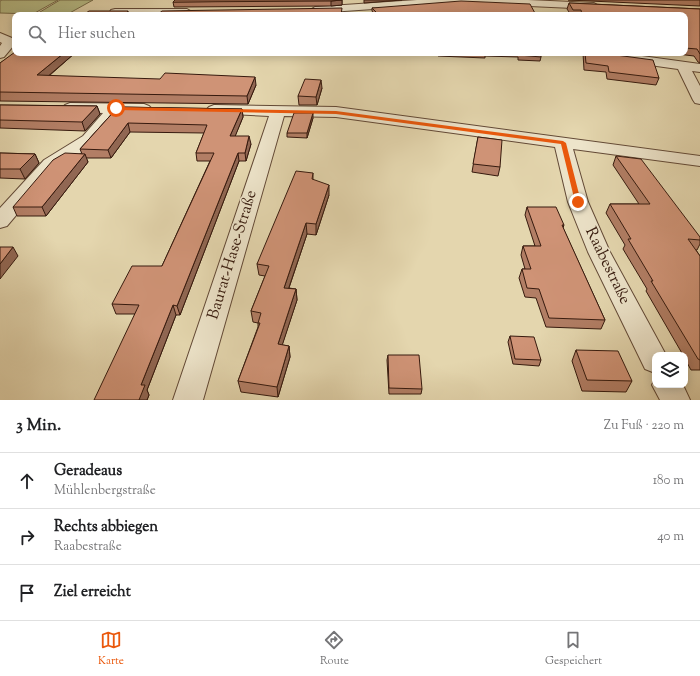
<!DOCTYPE html>
<html lang="de">
<meta charset="utf-8">
<style>
:root{--surface:#fff;--page:#f2f2f2;--text:#202124;--muted:#757577;--line:#e0e0e0;--accent:#ea580c}
body{margin:0;font-family:"Sorts Mill Goudy",serif;background:var(--page);color:var(--text)}
.controls{position:absolute;right:12px;bottom:12px;display:grid;overflow:hidden;border-radius:8px;box-shadow:0 2px 10px #0003}
.controls button{width:36px;height:36px;display:grid;place-items:center;padding:0;border:0;border-bottom:1px solid var(--line);background:var(--surface);color:var(--text);font:20px sans-serif}
.stop{position:absolute;width:12px;height:12px;margin:-9px;border:3px solid #ea580c;border-radius:50%;background:#fff}
.stop.end{background:#ea580c;border-color:#fff;box-shadow:0 1px 4px #0008}
.list{margin:0;padding:0;list-style:none}
h2{display:flex;justify-content:space-between;align-items:center;height:52px;margin:0;padding:0 16px;font-size:17px}
h2 small{font-size:13px;font-weight:400;color:var(--muted)}
.list li{display:grid;grid-template-columns:26px 1fr auto;gap:12px;align-items:center;box-sizing:border-box;height:56px;padding:0 16px;border-top:1px solid var(--line)}
.list b{display:block;font-size:15px;white-space:nowrap}
.list p{margin:0;font-size:13px;white-space:nowrap;color:var(--muted)}
.list em{font-size:13px;font-style:normal;color:var(--muted)}
.icon{flex:none;width:22px;height:22px;fill:none;stroke:currentColor;stroke-width:2;stroke-linecap:round;stroke-linejoin:round}
.map{position:relative;flex:none;width:700px;height:400px;overflow:hidden}
.search{position:absolute;background:var(--surface);box-shadow:0 2px 10px #0003;left:12px;right:12px;top:12px;height:44px;display:flex;align-items:center;gap:10px;box-sizing:border-box;padding:0 14px;border-radius:8px;color:var(--muted);font-size:15px}
.sheet{height:220px;background:var(--surface)}
nav{display:flex;justify-content:space-around;align-items:center;box-sizing:border-box;height:56px;border-top:1px solid var(--line);background:var(--surface);font-size:11px;color:var(--muted)}
nav a{display:grid;justify-items:center;gap:2px}
nav .on{color:var(--accent)}
.map>svg:first-child{display:block}
.green{fill:#b7bd88;stroke:#766c4b}
.lines{fill:none;stroke-linecap:round;stroke-linejoin:round}
.minor-casing{stroke:#624936;stroke-width:2}
.minor{fill:#ede4ca;fill-rule:evenodd}
.wall{fill:#b27e65;stroke:#361a0e}
.shaded-wall{fill:#916753;stroke:#361a0e}
.building{fill:#cf9376;stroke:#361a0e}
.route{fill:#ea580c}
.labels{text-anchor:middle;dominant-baseline:central;stroke-width:3.5;stroke-linejoin:round;paint-order:stroke}
.street-label{font-size:16px;fill:#361a0e;stroke:#ede4ca}
</style>
<div class="map">
<svg width="700" height="400" viewBox="0 0 700 400">
<rect width="100%" height="100%" fill="#e4d6ae"/>
<filter id="stains"><feTurbulence type="fractalNoise" baseFrequency=".005" numOctaves="4"/><feColorMatrix values="0 0 0 0 .2 0 0 0 0 .09 0 0 0 0 .02 0 0 0 .5 -.17"/></filter>
<radialGradient id="worn" r=".72"><stop offset=".6" stop-color="#630" stop-opacity="0"/><stop offset="1" stop-color="#630" stop-opacity=".3"/></radialGradient>
<g class="green">
<path d="M2 0H58L33 14 0 13V1Z"/>
<path d="M60 0H93L66 15H35Z"/>
</g>
<g class="lines">
<g class="minor-casing">
<g id="minor">
<path d="M417 0H528L594 3 599 6 594 9 461 3 315 13 310 10 315 7Z"/>
<path d="M115 9H187L192 12 188 15 111 14 110 12 111 10Z"/>
<path d="M0 33 12 38 14 45 4 57 0 58V46L2 43 0 42Z"/>
<path d="M586 53H620L700 64V72L692 71 700 86V104L695 103 693 100 678 69 592 57 588 56Z"/>
<path d="M70 103 144 104 149 106 152 109 149 112 120 113 95 144 56 168 7 226 0 228V208L44 160 83 136 103 113 65 111 62 108 65 105Z"/>
<path d="M214 105 336 107 700 156V166L573 149 588 202 610 252 666 355H655V373L645 369 588 252 568 202 555 147 336 117 284 116 203 400H173L269 116 209 113 206 110 209 107Z"/>
<path d="M655 379V385H683L690 400H660L652 385Z"/>
</g>
</g>
<use href="#minor" class="minor"/>
</g>
<g class="wall">
<path d="M342 0V5L331 6 174 7 173 2Z"/>
<path d="M568 0H700V6Z"/>
<path d="M569 3 700 9V63L698 62 694 56 669 53H685V15H571L567 9Z"/>
<path d="M372 8 536 15H375L372 11Z"/>
<path d="M15 53H75L49 76 256 85 248 104 0 101V63Z"/>
<path d="M417 53H540L541 57 540 61 518 60V57L485 56V58L438 56 437 54Z"/>
<path d="M583 53H601L659 78 656 85 607 79 606 72 584 70Z"/>
<path d="M631 53H648L647 55Z"/>
<path d="M322 88 317 105H299L298 96Z"/>
<path d="M0 105 97 106 100 114 85 131 0 128Z"/>
<path d="M118 107 242 109 243 117 235 136 251 144 246 161H239L180 315H176L147 390 149 395 147 400 135 314H116L112 304 162 266 210 161H197L196 153 204 133 130 132 111 158H86L88 162 46 216H17L13 207 82 154 80 149Z"/>
<path d="M313 118 307 138 287 137V133Z"/>
<path d="M478 137 500 167 498 176 472 172Z"/>
<path d="M0 153 35 154 39 163 25 179 0 178Z"/>
<path d="M616 156 700 237V244L697 250H696L700 256V370H691L685 359V355H683L646 291 647 289 623 249 625 245 606 213 610 204H639L613 165Z"/>
<path d="M313 173V179L329 195 316 235 307 234 289 288 296 289 297 300 282 345 289 346 290 357 278 397 241 392 238 381 258 327V323L253 322 251 311 265 276 259 275 257 264Z"/>
<path d="M527 207 564 225 563 228 605 320 601 329 546 327 536 298 525 297 519 278 522 269H525L521 255 523 246H535L525 215Z"/>
<path d="M510 336 541 360 539 366 513 364 508 342Z"/>
<path d="M576 350 632 381 626 392 582 391 572 361Z"/>
<path d="M388 355 422 389 421 394H389L387 360Z"/>
</g>
<g class="shaded-wall">
<path d="M342 0V5L331 6V1Z"/>
<path d="M364 0H402L364 3Z"/>
<path d="M128 11 129 15H124Z"/>
<path d="M64 53H75L40 83 37 75Z"/>
<path d="M255 77 256 85 248 104 247 96Z"/>
<path d="M321 80 322 88 317 105 316 97Z"/>
<path d="M97 106 100 114 85 131 82 122Z"/>
<path d="M242 109 243 117 232 144 230 136Z"/>
<path d="M313 113V118L307 138V133Z"/>
<path d="M128 123 130 132 111 158 108 150Z"/>
<path d="M249 136 251 144 246 161 245 153Z"/>
<path d="M238 153 239 161 180 315 177 306Z"/>
<path d="M35 154 39 163 25 179 20 169Z"/>
<path d="M85 154 88 162 46 216 42 207Z"/>
<path d="M329 185V195L316 235V224Z"/>
<path d="M306 223 307 234 285 299 284 288Z"/>
<path d="M13 247 18 256 0 279V264Z"/>
<path d="M296 289 297 300 279 355 278 344Z"/>
<path d="M173 305 176 315 147 390 149 395 147 400H139L141 385Z"/>
<path d="M289 346 290 357 278 397 277 387Z"/>
</g>
<g class="building">
<path d="M175 0H342L331 1 173 2Z"/>
<path d="M461 1 530 4 536 15H379L372 8Z"/>
<path d="M569 3 700 9V54L697 49 685 48V15H582L581 10H573Z"/>
<path d="M342 8 341 15H157L162 11Z"/>
<path d="M89 11H128L124 15H83Z"/>
<path d="M15 52V53H64L37 75 160 79 165 73 255 77 247 96 0 92V63Z"/>
<path d="M456 53H485V54Z"/>
<path d="M519 53H540L541 57 519 55Z"/>
<path d="M585 53H601L653 60 659 78 609 72 608 66 586 63Z"/>
<path d="M305 79 321 80 316 97 298 96Z"/>
<path d="M0 105 97 106 82 122 0 120Z"/>
<path d="M118 107 242 109 230 136H249L245 153H238L177 306 173 305 141 385H145L139 400H94L139 305 112 304 132 266H162L214 153H196L207 125 128 123 108 150 80 149Z"/>
<path d="M294 113H313L307 133H287Z"/>
<path d="M478 137 502 140 500 167 473 164Z"/>
<path d="M0 153 35 154 20 169H0Z"/>
<path d="M65 153 85 154 42 207H13L53 160Z"/>
<path d="M616 156 641 159 700 237V240L688 239 700 256V360L698 359 651 281H653L628 239H631L610 204H650Z"/>
<path d="M296 171 313 173 312 179 329 185 316 224 306 223 284 288 296 289 278 344 289 346 277 387 238 381 260 323H258L261 313 251 311 269 266 257 264Z"/>
<path d="M527 207H556L564 225H562L605 320 549 318 539 289 527 288 522 269H531L523 246H541Z"/>
<path d="M0 247H13L0 264Z"/>
<path d="M510 336 534 337 541 360 515 359Z"/>
<path d="M576 350 618 351 632 381 587 380Z"/>
<path d="M388 355H419L422 389 389 388Z"/>
</g>
<path class="route" d="M114 107 336 111 563 141 566 143 581 202 578 204 575 202 561 144 336 114 116 110 114 109Z"/>
<g class="labels">
<g class="street-label">
<text transform="translate(233 255) rotate(-73)">Baurat-Hase-Straße</text>
<text transform="translate(607 266) rotate(64)">Raabestraße</text>
</g>
</g>
<rect width="100%" height="100%" filter="url(#stains)"/>
<rect width="100%" height="100%" fill="url(#worn)"/>
</svg>
<div class="controls">
<button><svg class="icon" aria-label="layers" viewBox="0 0 24 24"><path d="M12 4l9 5-9 5-9-5zM3 14l9 5 9-5"/></svg></button>
</div>
<div class="stop" style="left:116px;top:108px"></div>
<div class="stop end" style="left:578px;top:202px"></div>
<div class="search"><svg class="icon" aria-label="search" viewBox="0 0 24 24"><circle cx="10" cy="10" r="6"/><path d="M15 15l6 6"/></svg>Hier suchen</div>
</div>
<section class="sheet">
<h2>3 Min.<small>Zu Fuß · 220 m</small></h2>
<ul class="list">
<li><svg class="icon" aria-label="ahead" viewBox="0 0 24 24"><path d="M12 20V5M6 11l6-6 6 6"/></svg><div><b>Geradeaus</b><p>Mühlenbergstraße</p></div><em>180 m</em></li>
<li><svg class="icon" aria-label="right" viewBox="0 0 24 24"><path d="M7 20v-9h11M14 6l5 5-5 5"/></svg><div><b>Rechts abbiegen</b><p>Raabestraße</p></div><em>40 m</em></li>
<li><svg class="icon" aria-label="arrive" viewBox="0 0 24 24"><path d="M6 21V4h12l-3 4 3 4H6"/></svg><div><b>Ziel erreicht</b></div></li>
</ul>
</section>
<nav>
<a class="on"><svg class="icon" aria-label="map" viewBox="0 0 24 24"><path d="M3 6l6-2 6 2 6-2v14l-6 2-6-2-6 2zM9 4v14M15 6v14"/></svg>Karte</a>
<a><svg class="icon" aria-label="directions" viewBox="0 0 24 24"><path d="M12 3l9 9-9 9-9-9zM9 14v-3h6M13 9l2 2-2 2"/></svg>Route</a>
<a><svg class="icon" aria-label="saved" viewBox="0 0 24 24"><path d="M7 4h10v16l-5-4-5 4z"/></svg>Gespeichert</a>
</nav>
